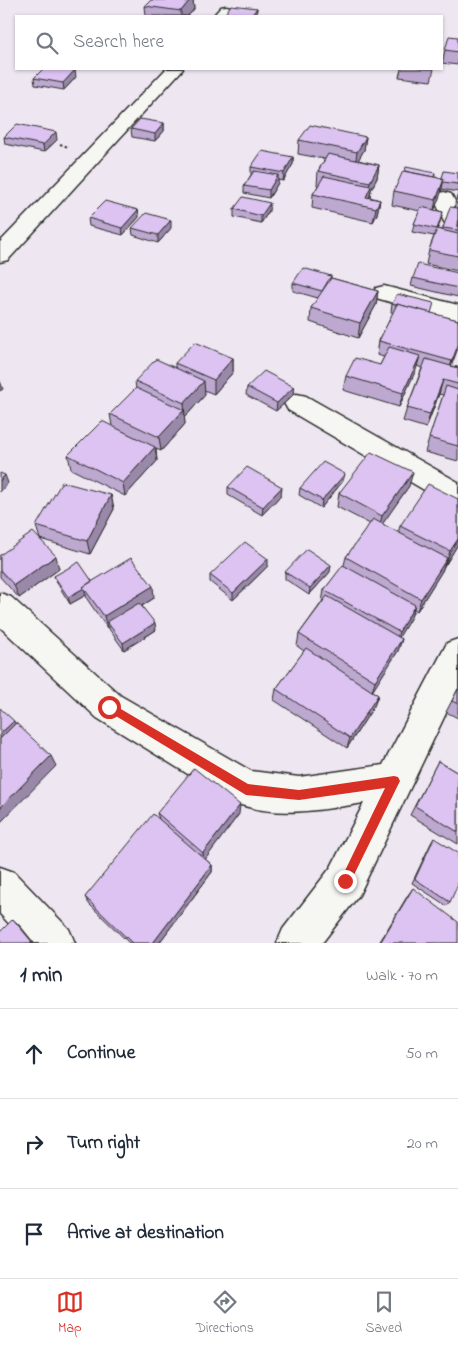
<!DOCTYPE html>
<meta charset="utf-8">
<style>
:root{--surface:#fff;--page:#f2f2f3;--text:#1f2937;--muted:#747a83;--line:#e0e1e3;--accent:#d93025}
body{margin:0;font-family:"Indie Flower",sans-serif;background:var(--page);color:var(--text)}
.stop{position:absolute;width:15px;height:15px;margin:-11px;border:4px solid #d93025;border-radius:50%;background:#fff}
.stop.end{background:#d93025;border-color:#fff;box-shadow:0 1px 5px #0008}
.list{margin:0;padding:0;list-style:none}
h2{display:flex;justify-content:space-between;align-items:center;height:65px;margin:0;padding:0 20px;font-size:21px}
h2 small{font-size:16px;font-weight:400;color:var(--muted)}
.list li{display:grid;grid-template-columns:32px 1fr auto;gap:15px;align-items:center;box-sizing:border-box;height:90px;padding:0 20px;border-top:1px solid var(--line)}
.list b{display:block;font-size:19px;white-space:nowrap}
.list em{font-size:16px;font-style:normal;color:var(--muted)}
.icon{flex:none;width:28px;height:28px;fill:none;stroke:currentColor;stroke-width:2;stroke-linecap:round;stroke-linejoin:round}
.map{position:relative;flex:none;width:458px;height:943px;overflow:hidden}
.search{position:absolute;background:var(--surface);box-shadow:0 1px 4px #0004;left:15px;right:15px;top:15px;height:55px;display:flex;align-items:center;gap:12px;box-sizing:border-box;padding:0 18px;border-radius:0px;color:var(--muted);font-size:19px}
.sheet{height:335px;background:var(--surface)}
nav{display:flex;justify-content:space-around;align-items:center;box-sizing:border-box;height:70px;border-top:1px solid var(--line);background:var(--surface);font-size:14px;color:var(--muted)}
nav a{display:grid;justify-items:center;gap:2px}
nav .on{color:var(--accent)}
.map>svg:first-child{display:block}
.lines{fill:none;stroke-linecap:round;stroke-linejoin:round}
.minor-casing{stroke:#2b2b2b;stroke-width:3}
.path{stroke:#2b2b2b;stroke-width:2;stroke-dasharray:2.5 2.5;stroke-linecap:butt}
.minor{fill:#f6f6f2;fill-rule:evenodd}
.wall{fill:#bda8d0;stroke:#2b2b2b}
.shaded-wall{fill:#9a88a9;stroke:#2b2b2b}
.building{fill:#dcc3f2;stroke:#2b2b2b}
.route{fill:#d93025}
</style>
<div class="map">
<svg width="458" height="943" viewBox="0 0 458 943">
<rect width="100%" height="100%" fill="#eee7f2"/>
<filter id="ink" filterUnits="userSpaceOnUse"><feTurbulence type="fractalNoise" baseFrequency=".02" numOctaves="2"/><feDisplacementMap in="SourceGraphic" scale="10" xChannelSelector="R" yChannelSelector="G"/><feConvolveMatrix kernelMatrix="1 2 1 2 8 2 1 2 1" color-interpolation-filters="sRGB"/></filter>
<g filter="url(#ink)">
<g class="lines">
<g class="minor-casing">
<g id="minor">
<path d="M226 6 231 7 233 10 228 16H213L221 7Z"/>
<path d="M166 69H183L8 260 0 262V242Z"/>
<path d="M444 192 451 194C458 204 458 214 458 226L444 222 434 198 437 194Z"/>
<path d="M384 286 458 305V321L376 298 373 293 376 288Z"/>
<path d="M297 394 306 396 458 482V507L448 504 288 410 284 403 288 396Z"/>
<path d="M0 593 11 597 121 696 251 771 299 777 383 765 447 643 458 639V688L359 895 322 943H277L283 929 331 867 364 803C320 810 275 819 233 802L97 718 0 627Z"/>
<path d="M0 867 14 872 69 929 75 943H27L0 914Z"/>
</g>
</g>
<path class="path" d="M60 144 68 147"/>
<use href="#minor" class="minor"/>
</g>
<g class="wall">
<path d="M151 0H193L194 9 188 16H146L145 6Z"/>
<path d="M257 8 256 16H225V14Z"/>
<path d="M458 37V65L442 63 445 50Z"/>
<path d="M401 69H434L431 81 399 77Z"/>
<path d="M76 77 64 90 35 85 34 78Z"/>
<path d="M164 123V131L155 141 132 137 131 129Z"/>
<path d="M4 137 57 140 44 152 5 144Z"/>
<path d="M366 137 364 150 358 160 379 165 377 178 371 190 370 197 380 200 377 214 373 222 312 208 313 194 318 186 317 185 318 171 325 159 298 154 299 140Z"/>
<path d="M293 157V164L283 181 278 180V183L269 198 244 193V186L251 175V167Z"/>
<path d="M435 173 434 177 442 178 458 173V192L442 189 434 210 443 212 438 229 443 230V228L454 208 458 194V271L426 264 429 250 434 236 412 232 414 224 420 211 392 205 394 191Z"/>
<path d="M234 209 269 211 261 223 234 217Z"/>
<path d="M138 210 139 217 123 235 89 226 88 218Z"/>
<path d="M132 228H171L158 243 133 235Z"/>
<path d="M458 273V297L411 286 413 278Z"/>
<path d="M331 276V278L378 291 376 305 358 338 310 322 311 308 318 298 293 291V283Z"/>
<path d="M392 304 458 320 451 366 458 367V461L425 452 443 395 439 394 426 428 403 421 407 408 422 368 417 366 399 407 343 390 346 376 380 365 384 357 377 355 379 341 393 313 391 312Z"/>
<path d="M233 358V372L214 394 204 390 205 395 185 417 184 416 185 424 161 451 156 449 157 461 125 496 71 469 68 455 112 426 110 414 136 389 135 381 175 368V363Z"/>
<path d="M247 387 293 395 276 411 246 395Z"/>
<path d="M343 481 321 508 299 495 300 488Z"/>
<path d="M409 486 382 524 398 533 400 526 458 499V544L446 564H445L442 571 417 611 414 609 411 617 398 638 402 639 398 651 372 691 378 695 374 706 347 748 274 700 276 689 304 651 297 646 299 634 322 602 324 590 344 565 346 557 370 524 337 507 339 493Z"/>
<path d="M228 487 281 495 262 515 228 495Z"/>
<path d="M111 495 114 509 90 554 40 539 59 569 19 598 0 577V555L40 539 36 526Z"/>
<path d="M268 566 233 600 210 582V575Z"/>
<path d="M285 572H330L309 595 285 579Z"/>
<path d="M54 576 154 598 142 606 156 630 124 650 109 629V627L107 628 87 599 86 595 70 604 57 583Z"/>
<path d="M458 689V718L446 712Z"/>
<path d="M438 761 458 773V844L410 815Z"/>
<path d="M157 813 239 814 205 859 212 865V872L159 943H129L89 904 85 897 159 819Z"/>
<path d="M434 838 450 902 447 906 412 883 431 843Z"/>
<path d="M413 888 458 943H379L408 895Z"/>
</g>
<g class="shaded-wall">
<path d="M190 0H193L194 9 188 16H181V11Z"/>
<path d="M257 8 256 16H251Z"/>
<path d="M75 70 76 77 64 90 63 83Z"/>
<path d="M164 123V131L155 141V134Z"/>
<path d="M56 132 57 140 44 152 43 145Z"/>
<path d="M366 137 364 150 355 166 357 152Z"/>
<path d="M293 157V164L283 181 284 173Z"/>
<path d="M379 165 377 178 371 190 369 200 366 197 368 192 370 182Z"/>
<path d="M278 175V183L269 198V190Z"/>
<path d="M444 179 441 193 433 214 436 200Z"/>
<path d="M380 200 377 214 373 222 376 208Z"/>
<path d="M270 203 269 211 261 223V216Z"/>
<path d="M138 210 139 217 123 235 122 228Z"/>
<path d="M171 220V228L158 243V235Z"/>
<path d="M378 291 376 305 358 338 360 323Z"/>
<path d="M458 345V348L448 375 452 361Z"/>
<path d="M420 356 416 370 399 407 403 393Z"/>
<path d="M233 358V372L214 394V380Z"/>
<path d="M443 380 439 394 426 428 430 414Z"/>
<path d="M0 381 3 389 0 391Z"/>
<path d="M204 381 205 395 185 417 184 403Z"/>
<path d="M294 387 293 395 276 411 277 403Z"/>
<path d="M184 410 185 424 161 451 159 437Z"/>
<path d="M155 447 157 461 125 496 123 483Z"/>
<path d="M413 472 409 486 379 529 382 516Z"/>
<path d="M345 474 343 481 321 508 322 500Z"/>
<path d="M5 475 8 483 0 492V481Z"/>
<path d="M282 487 281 495 262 515 263 507Z"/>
<path d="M111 495 114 509 90 554 87 541Z"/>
<path d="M458 539V544L446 564 450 551Z"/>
<path d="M56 556 59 569 19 598 14 585Z"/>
<path d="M447 558 442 571 417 611 421 599Z"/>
<path d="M268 559V566L233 600V593Z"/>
<path d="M331 565 330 572 309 595 310 588Z"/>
<path d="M153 586 154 598 110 626 107 622 109 627 107 628 104 616Z"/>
<path d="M84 588 86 595 70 604 68 597Z"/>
<path d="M415 605 411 617 395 644 399 632Z"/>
<path d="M155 623 156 630 124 650 123 643Z"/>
<path d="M402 639 398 651 372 692 375 681Z"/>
<path d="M378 695 374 706 347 748 350 738Z"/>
<path d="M14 721 19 732 0 750V734Z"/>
<path d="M51 756 56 766 0 823V808Z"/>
<path d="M240 805 239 814 204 861 203 853Z"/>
<path d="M212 865V872L159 943H153Z"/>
<path d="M13 919 21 927 34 943H33Z"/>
</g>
<g class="building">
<path d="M151 0H190L181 11 145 6Z"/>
<path d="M231 5 257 8 251 16H242L225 14Z"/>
<path d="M449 36 458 37V52L445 50Z"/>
<path d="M43 69H67L75 70 63 83 34 78Z"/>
<path d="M140 119 164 123 155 134 131 129Z"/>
<path d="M17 124 56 132 43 145 4 137Z"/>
<path d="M310 125 366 137 357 152 299 140Z"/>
<path d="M262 151 293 157 284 173 251 167Z"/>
<path d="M328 154 379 165 370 182 318 171Z"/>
<path d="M406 167 435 173 434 177 405 171Z"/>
<path d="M254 171 278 175 269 190 244 186Z"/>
<path d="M403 171 444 179 436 200 394 191Z"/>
<path d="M444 171 458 173V184L443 182 444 179 442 178Z"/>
<path d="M324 176 371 186 366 197 380 200 376 208 313 194Z"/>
<path d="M458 194V203H455Z"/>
<path d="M243 197 270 203 261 216 234 209Z"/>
<path d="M105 201 138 210 122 228 88 218Z"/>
<path d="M421 207 443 212 437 229 414 224Z"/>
<path d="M450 207 458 208V230L443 228Z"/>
<path d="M146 213 171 220 158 235 132 228Z"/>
<path d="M437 229 458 234V256L429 250Z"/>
<path d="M418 264 458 273V288L413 278Z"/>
<path d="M303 268 331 276 322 291 293 283Z"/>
<path d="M331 278 378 291 360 323 311 308Z"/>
<path d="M397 294 434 303 431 313 397 304 396 305 392 304Z"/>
<path d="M397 304 458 320V345L452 361 379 341Z"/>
<path d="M195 342 233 358 214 380 175 363Z"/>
<path d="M389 347 420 356 403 393 346 376 355 358 380 365Z"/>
<path d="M156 359 204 381 184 403 135 381Z"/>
<path d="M426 359 458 368V384L443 380 430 414 407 408Z"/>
<path d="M264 371 294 387 277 403 247 387Z"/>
<path d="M446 386 458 390V446L429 438Z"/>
<path d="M136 388 184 410 159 437 110 414Z"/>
<path d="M102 421 155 447 123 483 68 455Z"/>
<path d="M371 452 413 472 382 516 339 493Z"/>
<path d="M323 462 345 474 322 500 300 488Z"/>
<path d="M247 467 282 487 263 507 228 487Z"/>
<path d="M0 473 5 475 0 481Z"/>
<path d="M62 482 111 495 87 541 36 526Z"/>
<path d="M428 484 458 499V539L450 551 400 526Z"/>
<path d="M373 519 447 558 421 599 346 557Z"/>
<path d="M33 532 56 556 14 585 0 570V555Z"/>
<path d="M245 542 268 559 233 593 210 575Z"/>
<path d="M307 549 331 565 310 588 285 572Z"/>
<path d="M131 558 153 586 104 616 83 587Z"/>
<path d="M79 562 92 581 83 587 84 588 68 597 54 576Z"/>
<path d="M343 565 415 605 399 632 324 590Z"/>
<path d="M327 596 402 639 375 681 299 634Z"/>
<path d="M139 603 155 623 123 643 107 622Z"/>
<path d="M306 648 378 695 350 738 276 689Z"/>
<path d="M458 689V704L452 701Z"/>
<path d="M0 708 14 721 0 734Z"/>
<path d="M16 723 51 756 0 808V739Z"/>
<path d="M438 761 458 773V832L415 806Z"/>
<path d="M194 768 240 805 203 853 157 813Z"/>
<path d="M153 814 212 865 153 943H132L85 897Z"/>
<path d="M434 838 458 853V884L450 902 415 879Z"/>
<path d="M413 888 458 922V943H380Z"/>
<path d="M13 919 33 943H0V932Z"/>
</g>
</g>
<path class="route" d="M109 702 248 784 299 790 394 776 398 777 400 781 398 785 349 885 345 887 341 885 340 881 385 788 299 800 246 795 106 710 104 707Z"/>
</svg>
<div class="stop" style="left:109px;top:707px"></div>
<div class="stop end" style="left:345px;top:881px"></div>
<div class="search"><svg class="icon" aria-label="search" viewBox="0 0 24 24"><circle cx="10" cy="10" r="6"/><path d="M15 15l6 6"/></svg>Search here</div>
</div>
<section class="sheet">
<h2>1 min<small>Walk · 70 m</small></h2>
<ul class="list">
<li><svg class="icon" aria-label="ahead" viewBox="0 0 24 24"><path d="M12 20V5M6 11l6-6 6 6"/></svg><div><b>Continue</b></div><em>50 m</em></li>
<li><svg class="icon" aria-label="right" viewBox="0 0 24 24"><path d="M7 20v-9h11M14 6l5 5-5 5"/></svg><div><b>Turn right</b></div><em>20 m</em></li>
<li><svg class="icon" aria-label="arrive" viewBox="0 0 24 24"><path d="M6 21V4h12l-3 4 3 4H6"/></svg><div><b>Arrive at destination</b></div></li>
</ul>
</section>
<nav>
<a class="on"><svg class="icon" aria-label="map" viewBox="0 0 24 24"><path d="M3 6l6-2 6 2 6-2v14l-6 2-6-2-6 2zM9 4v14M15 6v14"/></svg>Map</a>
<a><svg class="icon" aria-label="directions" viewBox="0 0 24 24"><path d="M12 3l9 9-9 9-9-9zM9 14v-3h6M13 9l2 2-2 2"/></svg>Directions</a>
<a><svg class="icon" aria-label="saved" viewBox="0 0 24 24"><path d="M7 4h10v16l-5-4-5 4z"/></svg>Saved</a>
</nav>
